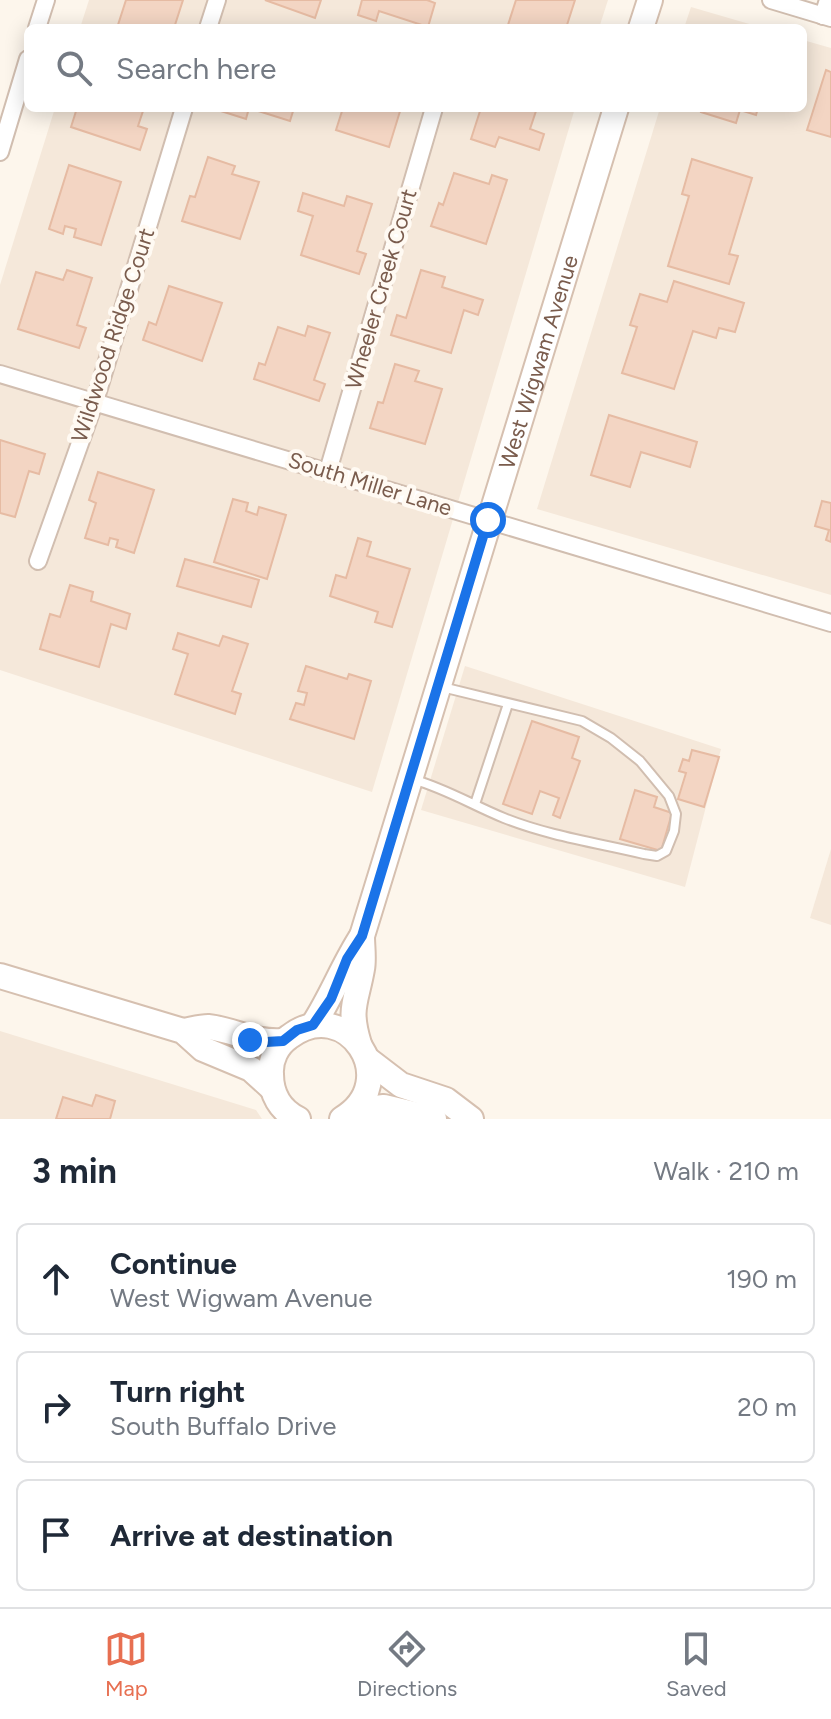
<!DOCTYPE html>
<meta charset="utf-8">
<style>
:root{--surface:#fff;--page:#f6f6f7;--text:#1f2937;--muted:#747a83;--line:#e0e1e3;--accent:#e76f51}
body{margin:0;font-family:Figtree,sans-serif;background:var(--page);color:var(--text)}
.stop{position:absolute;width:24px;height:24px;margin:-18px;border:6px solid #1a73e8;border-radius:50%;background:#fff}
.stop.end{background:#1a73e8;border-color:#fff;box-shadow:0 2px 8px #0008}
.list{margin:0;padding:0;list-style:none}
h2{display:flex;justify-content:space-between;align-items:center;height:104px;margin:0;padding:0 32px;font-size:34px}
h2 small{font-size:26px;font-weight:400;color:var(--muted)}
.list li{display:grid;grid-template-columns:52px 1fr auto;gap:24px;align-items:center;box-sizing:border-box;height:112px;margin:0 16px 16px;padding:0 16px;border:2px solid var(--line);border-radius:12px}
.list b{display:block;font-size:30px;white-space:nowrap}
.list p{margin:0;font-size:26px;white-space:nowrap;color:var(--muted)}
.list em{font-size:26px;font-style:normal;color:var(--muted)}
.icon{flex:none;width:44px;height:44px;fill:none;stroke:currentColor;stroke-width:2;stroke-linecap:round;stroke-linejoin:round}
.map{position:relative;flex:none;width:831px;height:1119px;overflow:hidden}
.search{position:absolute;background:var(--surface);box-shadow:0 4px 20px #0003;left:24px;right:24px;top:24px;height:88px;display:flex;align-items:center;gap:20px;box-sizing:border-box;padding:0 28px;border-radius:12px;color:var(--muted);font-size:30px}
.sheet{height:488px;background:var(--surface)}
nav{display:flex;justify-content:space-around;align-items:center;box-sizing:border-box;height:112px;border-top:2px solid var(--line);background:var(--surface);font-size:22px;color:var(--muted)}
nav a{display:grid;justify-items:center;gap:4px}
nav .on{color:var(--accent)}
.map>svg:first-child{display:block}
.residential{fill:#f5e8da}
.building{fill:#f3d5c3;stroke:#e6bba3;stroke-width:2}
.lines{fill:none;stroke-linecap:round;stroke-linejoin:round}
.lane-casing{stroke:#d1beb0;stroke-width:12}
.street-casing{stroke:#d1beb0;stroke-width:20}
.secondary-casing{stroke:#d6c0b0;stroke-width:28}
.lane{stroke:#fff;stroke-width:8}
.street{stroke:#fff;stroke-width:16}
.secondary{stroke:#fff;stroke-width:24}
.route{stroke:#1a73e8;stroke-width:10}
.labels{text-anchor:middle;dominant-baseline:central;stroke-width:8;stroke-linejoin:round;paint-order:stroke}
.street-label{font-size:22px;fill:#7a5c4d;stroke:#fffaf3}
</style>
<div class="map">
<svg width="831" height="1119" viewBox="0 0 831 1119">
<rect width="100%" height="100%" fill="#fdf6ec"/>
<g class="residential">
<path d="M89 0H608L599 28H80Z"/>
<path d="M691 7 763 28H684Z"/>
<path d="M803 40 831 48V595L537 509 660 108H803Z"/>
<path d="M55 108H575L372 792 0 670V285Z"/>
<path d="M465 666 721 749 685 887 421 810Z"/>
<path d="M831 849V925L810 918Z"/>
<path d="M0 1031 256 1110 262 1119H0Z"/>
</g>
<g class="building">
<path d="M126 0H183L174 28H117Z"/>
<path d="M265 0H321L315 18Z"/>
<path d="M362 0H427L435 3 428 27 379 11 376 21 358 15Z"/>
<path d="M516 0H575L566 28H507Z"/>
<path d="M826 70 831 72V137L807 130Z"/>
<path d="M77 108H144L138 126 147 129 140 150 71 127Z"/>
<path d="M222 108H294L290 121 249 108 246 119 221 111Z"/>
<path d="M343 108H401L389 147 336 130Z"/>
<path d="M481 108H537L530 129 544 134 539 150 499 137 495 147 471 139Z"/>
<path d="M702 108H758L756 115 740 110 736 123 701 112Z"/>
<path d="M208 157 235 166 232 174 259 182 240 239 182 221 190 196 195 197Z"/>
<path d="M692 159 752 178 729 254 738 256 729 284 668 266 689 196 682 194Z"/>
<path d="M69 165 121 182 101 245 74 237 76 229 65 226 63 234 49 229Z"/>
<path d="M454 173 489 184 492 175 507 180 486 244 431 226 439 203 443 205Z"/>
<path d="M303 193 344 206 347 196 372 204 357 251 366 254 359 274 301 255 313 216 298 211Z"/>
<path d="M67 270 92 278 77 325 86 328 79 348 18 329 36 272 63 280Z"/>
<path d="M421 270 445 277 442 287 483 300 478 315 464 310 451 353 391 335 397 315 406 318Z"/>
<path d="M674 281 744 303 735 332 719 328 716 338 693 331 674 389 622 373 637 327 630 325 640 294 667 302Z"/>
<path d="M169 286 222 303 202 361 143 340 149 322 156 325Z"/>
<path d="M308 326 330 333 314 380 325 384 319 401 254 379 259 363 265 365 278 327 305 336Z"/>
<path d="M395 364 419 371 415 381 442 389 425 444 370 428 378 402 383 403Z"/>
<path d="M609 415 697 442 690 467 641 452 630 487 591 475Z"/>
<path d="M0 440 45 454 39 474 29 471 15 517 0 513Z"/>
<path d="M98 472 154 490 134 553 116 547 118 540 110 538 108 545 85 538 96 503 89 500Z"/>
<path d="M233 499 248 503 246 511 257 515 259 507 286 515 267 579 214 562Z"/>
<path d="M822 501 831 503V542L826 540 829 530 815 526Z"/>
<path d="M358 538 371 542 367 556 410 569 392 627 375 622 378 612 330 596 336 575 346 578Z"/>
<path d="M185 559 259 580 251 607 177 586Z"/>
<path d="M70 585 93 592 91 601 130 614 126 629 111 624 99 667 40 649 50 614 60 617Z"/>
<path d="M178 633 219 646 223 636 248 644 232 691 241 694 235 714 175 694 188 654 173 649Z"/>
<path d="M306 666 347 679 349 674 371 681 354 739 290 719 296 703 304 705 307 693 298 691Z"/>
<path d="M532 721 579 737 572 758 580 761 560 818 553 815 559 798 540 791 532 814 503 804Z"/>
<path d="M692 750 719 757 704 807 678 799 686 773 679 771 683 759 689 761Z"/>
<path d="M635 790 657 797 654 807 672 813 661 851 620 839Z"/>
<path d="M96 1095 115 1101 110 1119H56L63 1097 92 1106Z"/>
</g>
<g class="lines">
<g class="lane-casing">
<g id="lane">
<path d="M412 779C447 789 472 805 504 818 549 836 598 843 644 854L657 856 666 851 674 831 676 814 669 796 640 761 611 738 582 721 442 687"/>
<path d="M475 804 508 704"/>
</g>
</g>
<g class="street-casing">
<g id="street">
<path d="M771 0 831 18"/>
<path d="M823 16 828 0"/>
<path d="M37 28 46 0"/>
<path d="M208 28 217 0"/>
<path d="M0 152 28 59"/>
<path d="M0 374 831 623"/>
<path d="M328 471 434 108"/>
<path d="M38 561 95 401 184 108"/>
</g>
</g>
<g class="secondary-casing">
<g id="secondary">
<path d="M641 28 650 0"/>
<path d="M0 976 183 1031 203 1049 251 1069 272 1088"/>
<path d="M313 1025C332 996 343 965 362 936"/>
<path d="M183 1031C190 1030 200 1027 208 1027 235 1030 253 1043 283 1041"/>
<path id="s1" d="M359 1044C348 1008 356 1003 362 969 364 959 362 947 362 936L616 108"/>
<path d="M367 1059 401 1085 446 1100 471 1119"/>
<path d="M354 1111 384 1107 434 1119"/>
<path d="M298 1119C280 1110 271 1094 271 1074 270 1060 277 1045 289 1037 346 993 405 1081 342 1119"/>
</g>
</g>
<use href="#lane" class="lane"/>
<use href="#street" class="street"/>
<use href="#secondary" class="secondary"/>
</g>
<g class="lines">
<path class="route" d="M250 1040 266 1042 283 1041 297 1030 313 1025 331 999 347 959 362 936 488 520"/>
</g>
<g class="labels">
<g class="street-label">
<text transform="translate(381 289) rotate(-74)">Wheeler Creek Court</text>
<text transform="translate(113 335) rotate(-72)">Wildwood Ridge Court</text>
<text stroke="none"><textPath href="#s1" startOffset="710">West Wigwam Avenue</textPath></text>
<text transform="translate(370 484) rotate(17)">South Miller Lane</text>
</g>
</g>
</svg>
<div class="stop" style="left:488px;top:520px"></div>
<div class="stop end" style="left:250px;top:1040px"></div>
<div class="search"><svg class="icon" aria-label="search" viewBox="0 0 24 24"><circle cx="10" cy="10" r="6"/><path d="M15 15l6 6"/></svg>Search here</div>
</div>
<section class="sheet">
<h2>3 min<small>Walk · 210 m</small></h2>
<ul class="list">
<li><svg class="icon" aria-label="ahead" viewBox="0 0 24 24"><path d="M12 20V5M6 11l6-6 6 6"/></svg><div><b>Continue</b><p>West Wigwam Avenue</p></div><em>190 m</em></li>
<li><svg class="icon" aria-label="right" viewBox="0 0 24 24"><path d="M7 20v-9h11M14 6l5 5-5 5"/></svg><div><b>Turn right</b><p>South Buffalo Drive</p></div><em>20 m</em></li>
<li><svg class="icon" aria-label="arrive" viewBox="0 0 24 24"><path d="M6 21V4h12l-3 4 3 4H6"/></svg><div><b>Arrive at destination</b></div></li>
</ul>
</section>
<nav>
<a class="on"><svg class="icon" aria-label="map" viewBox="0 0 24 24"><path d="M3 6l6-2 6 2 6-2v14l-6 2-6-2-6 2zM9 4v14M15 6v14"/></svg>Map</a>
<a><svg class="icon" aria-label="directions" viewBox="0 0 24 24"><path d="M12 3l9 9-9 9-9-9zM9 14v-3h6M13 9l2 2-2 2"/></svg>Directions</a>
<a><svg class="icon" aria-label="saved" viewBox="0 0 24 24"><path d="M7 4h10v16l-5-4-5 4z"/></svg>Saved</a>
</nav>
